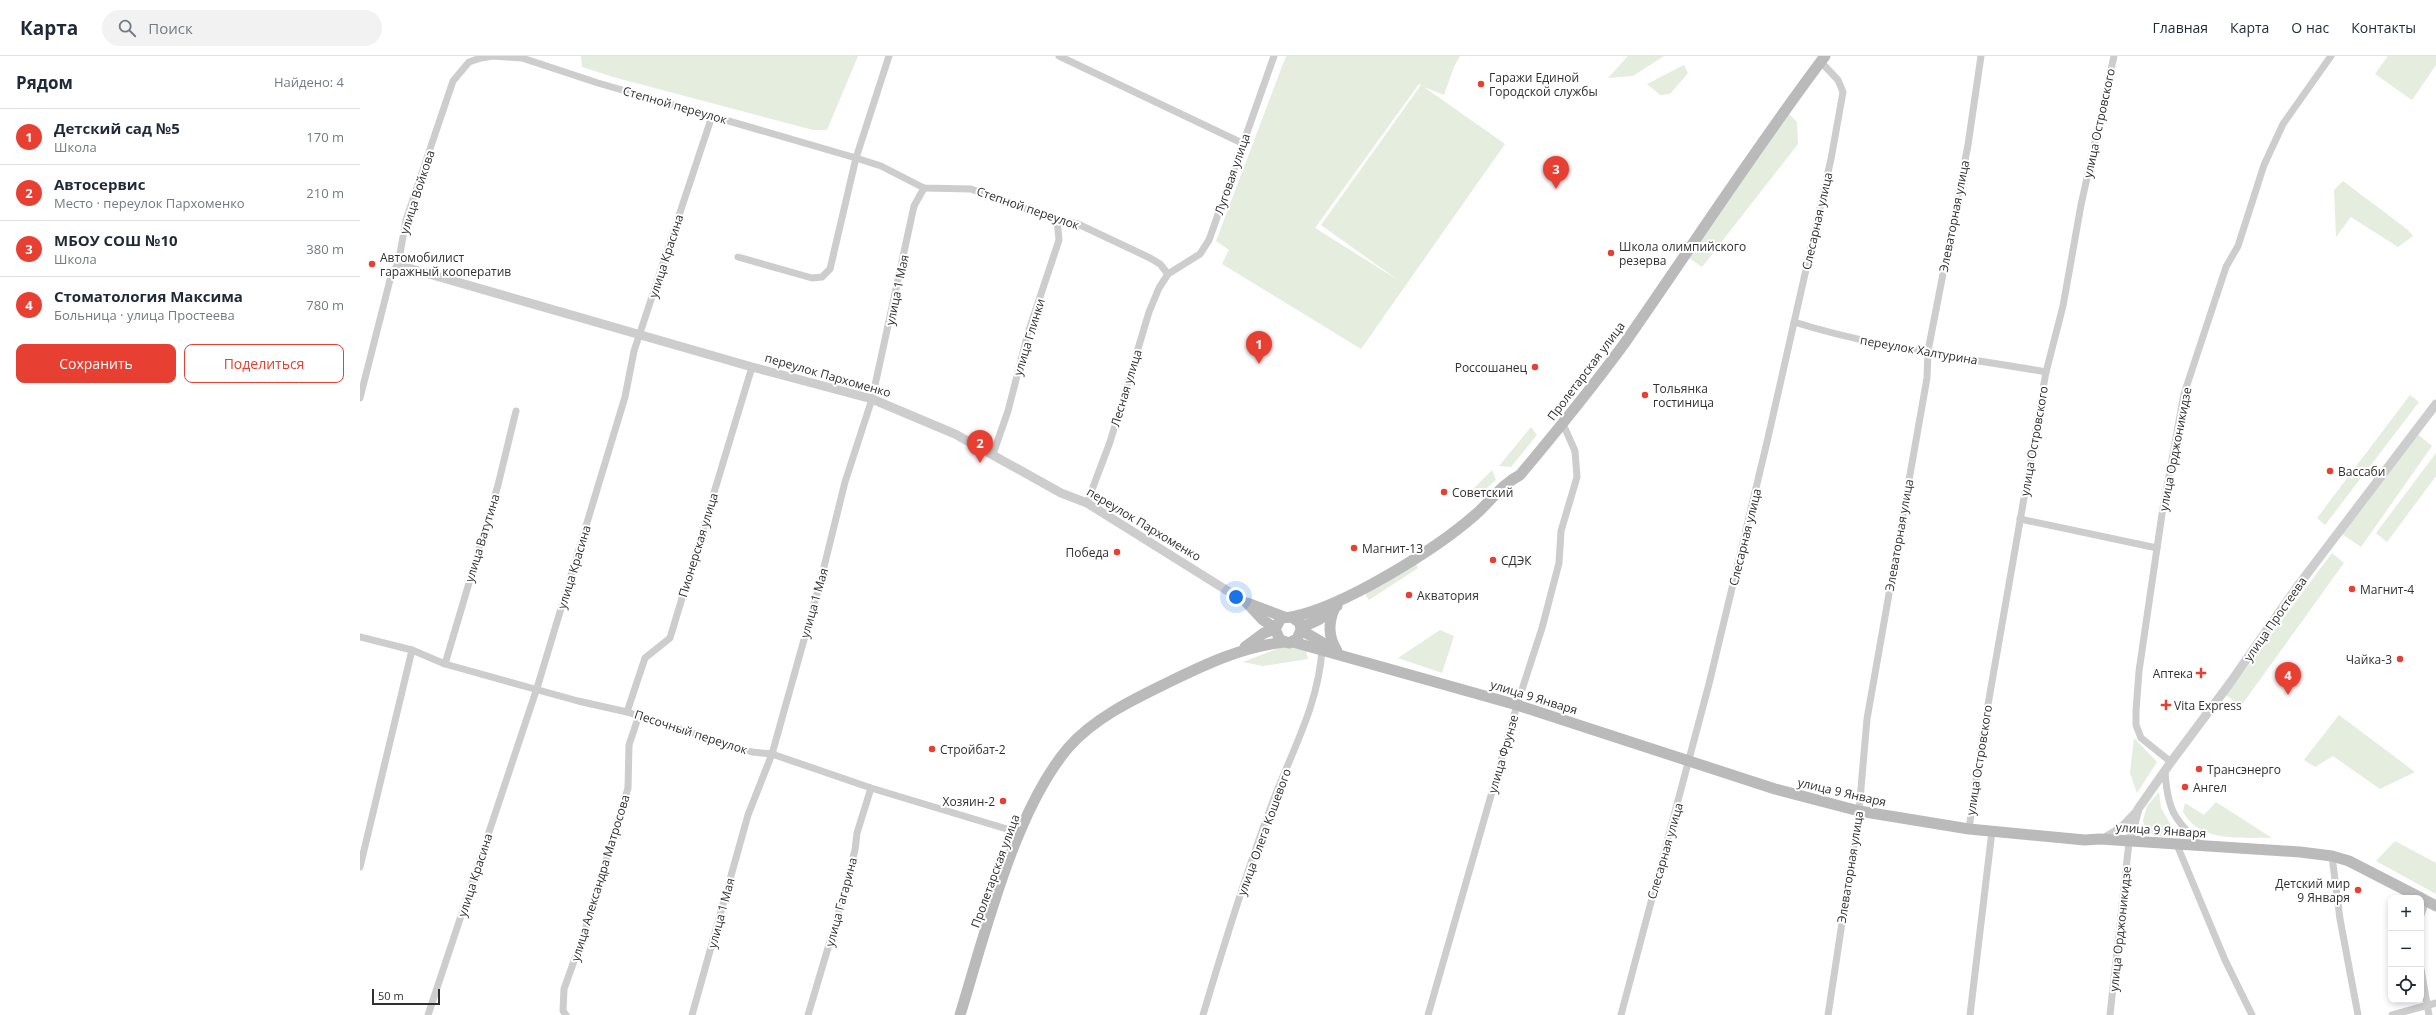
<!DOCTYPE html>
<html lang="ru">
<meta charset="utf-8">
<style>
:root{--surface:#fff;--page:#f2f2f3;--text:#1f2937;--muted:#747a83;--line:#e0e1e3;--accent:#e74032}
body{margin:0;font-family:"Open Sans",sans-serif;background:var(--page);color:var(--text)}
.controls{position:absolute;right:12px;bottom:12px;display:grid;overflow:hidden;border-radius:8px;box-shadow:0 2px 6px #0003}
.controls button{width:36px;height:36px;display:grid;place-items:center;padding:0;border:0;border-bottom:1px solid var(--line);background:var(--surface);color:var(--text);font:20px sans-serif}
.scale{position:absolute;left:12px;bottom:10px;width:68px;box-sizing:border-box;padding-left:4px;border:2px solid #303030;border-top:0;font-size:11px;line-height:14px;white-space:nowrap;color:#303030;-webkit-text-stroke:3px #fff;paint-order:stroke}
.you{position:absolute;left:876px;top:541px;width:14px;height:14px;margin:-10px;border:3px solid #fff;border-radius:50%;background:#1a73e8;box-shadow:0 0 0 6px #1a73e833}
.badge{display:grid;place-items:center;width:26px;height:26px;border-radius:50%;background:var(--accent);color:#fff;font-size:13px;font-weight:700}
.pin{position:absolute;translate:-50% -33px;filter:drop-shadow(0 1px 2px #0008)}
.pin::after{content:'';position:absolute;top:21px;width:14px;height:12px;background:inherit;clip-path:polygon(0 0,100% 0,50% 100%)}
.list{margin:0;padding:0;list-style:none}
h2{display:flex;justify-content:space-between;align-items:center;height:52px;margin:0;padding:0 16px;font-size:17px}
h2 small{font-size:13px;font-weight:400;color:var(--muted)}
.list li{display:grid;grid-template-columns:26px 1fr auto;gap:12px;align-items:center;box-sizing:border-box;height:56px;padding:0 16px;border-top:1px solid var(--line)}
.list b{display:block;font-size:15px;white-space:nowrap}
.list p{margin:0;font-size:13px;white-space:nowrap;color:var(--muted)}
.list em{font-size:13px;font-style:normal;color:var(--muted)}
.actions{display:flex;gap:8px;padding:12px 16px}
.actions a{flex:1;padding:9px 0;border:1px solid var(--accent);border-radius:8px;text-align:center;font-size:14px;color:var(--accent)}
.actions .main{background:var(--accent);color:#fff}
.icon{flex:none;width:22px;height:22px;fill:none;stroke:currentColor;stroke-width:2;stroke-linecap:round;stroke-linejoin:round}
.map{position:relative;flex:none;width:2076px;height:959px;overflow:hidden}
header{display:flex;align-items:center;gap:24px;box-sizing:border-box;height:56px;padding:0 20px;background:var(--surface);border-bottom:1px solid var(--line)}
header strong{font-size:19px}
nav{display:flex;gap:22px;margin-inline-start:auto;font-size:14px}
.search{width:280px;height:36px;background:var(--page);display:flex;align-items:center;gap:10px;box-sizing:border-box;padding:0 14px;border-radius:22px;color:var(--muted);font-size:15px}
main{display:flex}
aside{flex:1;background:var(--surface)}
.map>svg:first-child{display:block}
.green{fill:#e4edde;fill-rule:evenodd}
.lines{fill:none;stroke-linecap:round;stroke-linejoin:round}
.minor{stroke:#cdcdcd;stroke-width:7}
.tertiary{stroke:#cdcdcd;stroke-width:9}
.secondary{stroke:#bababa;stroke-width:11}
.poi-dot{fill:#e74032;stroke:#fff;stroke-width:1.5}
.labels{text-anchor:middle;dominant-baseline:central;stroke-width:4;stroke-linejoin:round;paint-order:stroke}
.poi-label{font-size:12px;fill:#303030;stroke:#fff;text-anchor:start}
.street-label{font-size:12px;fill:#303030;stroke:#fff}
</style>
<header>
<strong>Карта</strong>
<div class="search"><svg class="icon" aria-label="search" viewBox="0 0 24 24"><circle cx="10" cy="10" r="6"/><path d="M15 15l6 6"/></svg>Поиск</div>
<nav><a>Главная</a><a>Карта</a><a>О нас</a><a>Контакты</a></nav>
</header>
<main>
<aside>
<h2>Рядом<small>Найдено: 4</small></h2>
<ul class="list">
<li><span class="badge">1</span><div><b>Детский сад №5</b><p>Школа</p></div><em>170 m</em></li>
<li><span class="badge">2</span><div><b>Автосервис</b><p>Место · переулок Пархоменко</p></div><em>210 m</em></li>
<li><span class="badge">3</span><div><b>МБОУ СОШ №10</b><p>Школа</p></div><em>380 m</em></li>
<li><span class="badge">4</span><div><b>Стоматология Максима</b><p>Больница · улица Простеева</p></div><em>780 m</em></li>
</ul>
<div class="actions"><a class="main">Сохранить</a><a>Поделиться</a></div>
</aside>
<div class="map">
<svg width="2076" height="959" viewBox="0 0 2076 959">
<rect width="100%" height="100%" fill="#fff"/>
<g class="green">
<path d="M221 0H498L467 74H453L253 21 222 11Z"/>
<path d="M926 0H1100L1094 11 1084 39 1064 31 1145 88 1001 293 862 208 869 194 856 185ZM1059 28 1061 29 961 169 1038 224 955 172Z"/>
<path d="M1268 0H1304L1273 20 1248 22Z"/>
<path d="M2028 0H2076V9L2052 44 2015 18Z"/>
<path d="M1324 9 1328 17 1310 38 1300 39 1287 28Z"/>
<path d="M1427 56 1437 66 1438 88 1342 211 1329 202Z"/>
<path d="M1983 125 2048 174 2053 180 2038 191 1991 161 1976 181 1974 134Z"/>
<path d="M2050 339 2059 346 1965 469 1957 462Z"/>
<path d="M1171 371 1177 379 1151 411 1139 410Z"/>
<path d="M2055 376 2072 390 2001 491 1982 478Z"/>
<path d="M2076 397V420L2027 486 2016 477Z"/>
<path d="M1132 414 1136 424 1114 443 1108 438Z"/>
<path d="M1972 497 1984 507 1881 650 1866 639Z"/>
<path d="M1054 505 1058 512 1009 544 1005 538Z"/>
<path d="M1080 574 1094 580 1082 617 1038 602Z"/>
<path d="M936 590 946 595 948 603 903 610 883 606 919 592Z"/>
<path d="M1979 659 2055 716 2020 733 1973 700 1955 711 1944 704Z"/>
<path d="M1774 682 1797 706 1777 737 1770 717Z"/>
<path d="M1799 736 1801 752 1815 776 1814 781C1798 781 1788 782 1783 765L1787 750Z"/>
<path d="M1856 746 1912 782C1880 781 1841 787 1823 756L1825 747 1844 759Z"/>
<path d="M2035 785 2076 807V838L2016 805Z"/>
</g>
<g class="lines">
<g class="minor">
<path d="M529 0 496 102 521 110 564 132 611 133 697 164 718 168 790 202 800 208 808 218"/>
<path d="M699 0 882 87"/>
<path d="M1434 266C1516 292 1602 301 1686 316"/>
<path d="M0 342 32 216 38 209 46 164 93 25 109 6 121 2 133 0 162 2 238 27 496 102 470 213 462 221 452 222 378 201"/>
<path d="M633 398 648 355 668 277 699 184 697 164"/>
<path d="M727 447 750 386 789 256 799 232 808 218 840 198 849 184 914 0"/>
<path d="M1660 463 1797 492"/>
<path d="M0 581 52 594 85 608 218 645 267 656 392 696 412 698 511 732 660 777"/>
<path d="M85 608 138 429 156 355"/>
<path d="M267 656 285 602 310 582 392 311"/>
<path d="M1811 706 1781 682 1776 669V655L1779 615 1802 458 1824 338 1866 211 1878 190 1904 109 1923 68 1971 0"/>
<path d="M1805 714C1807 753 1814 764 1842 790"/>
<path d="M1609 773 1622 683 1686 316 1703 250 1721 149 1754 0"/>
<path d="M1743 782 1761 771 1778 753"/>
<path d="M1817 789 1865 904 1892 959"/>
<path d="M1972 800 1980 863 1998 959"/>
<path d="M0 811 52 594"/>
<path d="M2061 859 2066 845"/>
<path d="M2061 913 2069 959"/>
<path d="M68 959 177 632 265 341 274 295 352 60"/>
<path d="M206 959 203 955 204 933 225 874 268 732 269 689 279 659"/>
<path d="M332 959 388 759 412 698 461 523 485 426 512 343 554 150 564 132"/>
<path d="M448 959 479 855 495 794 497 777 511 732"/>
<path d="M843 959C864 888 886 817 912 748 931 697 959 648 962 593"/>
<path d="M1068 959 1157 649 1182 572 1199 507 1201 475 1217 421 1215 395 1203 368"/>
<path d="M1261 959 1349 628 1407 386 1471 103 1483 36 1478 24 1461 6"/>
<path d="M1468 959 1499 755 1507 663 1567 322 1568 295 1608 89 1621 0"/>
<path d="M1610 959 1632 775"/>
<path d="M1750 959 1769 786"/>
<path d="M2032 959 2076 947"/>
</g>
<g class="tertiary">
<path d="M38 209 392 311 512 343 595 378 701 437 727 447 887 547"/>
<path d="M1769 786 1778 753 1811 706 1870 627 1937 531 2076 348"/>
</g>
<g class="secondary">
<path d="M887 547 924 561"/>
<path d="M889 549 903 564 915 572"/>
<path d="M975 551C968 567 968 580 977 595"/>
<path d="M932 561C983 551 1075 494 1115 459 1130 446 1142 428 1160 419 1196 376 1231 333 1264 288 1331 192 1394 94 1465 0"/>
<path d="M941 572 960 563 977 550"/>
<path d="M941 574 937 583 929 587 920 584 915 573 921 562 932 561 940 567 941 574 970 591"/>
<path d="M933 586 1157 649 1415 733 1499 755 1609 773 1725 784 1740 783 1940 796 1972 800 1989 805 2061 842"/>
<path d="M885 591 904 577 915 573"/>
<path d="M2061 842 2076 850"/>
<path d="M600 959C625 878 654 756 708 692 734 662 774 643 809 626 848 607 882 591 925 586"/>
</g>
</g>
<g class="poi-dot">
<circle cx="1121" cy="28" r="4"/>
<circle cx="1251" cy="197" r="4"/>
<circle cx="12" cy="208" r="4"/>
<circle cx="1175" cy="311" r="4"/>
<circle cx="1285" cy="339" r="4"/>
<circle cx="1970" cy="415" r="4"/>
<circle cx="1084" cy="436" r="4"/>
<circle cx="994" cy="492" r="4"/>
<circle cx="757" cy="496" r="4"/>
<circle cx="1133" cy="504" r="4"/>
<circle cx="1992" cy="533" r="4"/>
<circle cx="1049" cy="539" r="4"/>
<circle cx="2040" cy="603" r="4"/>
<path d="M1839 611h4v4h4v4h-4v4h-4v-4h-4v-4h4z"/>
<path d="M1804 643h4v4h4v4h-4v4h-4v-4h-4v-4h4z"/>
<circle cx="572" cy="693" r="4"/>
<circle cx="1839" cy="713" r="4"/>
<circle cx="1825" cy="731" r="4"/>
<circle cx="643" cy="745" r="4"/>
<circle cx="1998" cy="834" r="4"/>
</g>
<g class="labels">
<g class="poi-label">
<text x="1129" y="21">Гаражи Единой<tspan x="1129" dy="14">Городской службы</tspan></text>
<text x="1259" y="190">Школа олимпийского<tspan x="1259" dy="14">резерва</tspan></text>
<text x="20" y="201">Автомобилист<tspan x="20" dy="14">гаражный кооператив</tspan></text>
<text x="1167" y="311" text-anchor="end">Россошанец</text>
<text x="1293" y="332">Тольянка<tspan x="1293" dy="14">гостиница</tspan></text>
<text x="1978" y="415">Вассаби</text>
<text x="1092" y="436">Советский</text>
<text x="1002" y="492">Магнит-13</text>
<text x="749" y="496" text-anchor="end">Победа</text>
<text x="1141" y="504">СДЭК</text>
<text x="2000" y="533">Магнит-4</text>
<text x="1057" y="539">Акватория</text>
<text x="2032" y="603" text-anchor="end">Чайка-3</text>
<text x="1833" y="617" text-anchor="end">Аптека</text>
<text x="1814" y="649">Vita Express</text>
<text x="580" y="693">Стройбат-2</text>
<text x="1847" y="713">Трансэнерго</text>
<text x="1833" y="731">Ангел</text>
<text x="635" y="745" text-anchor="end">Хозяин-2</text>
<text x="1990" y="827" text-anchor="end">Детский мир<tspan x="1990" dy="14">9 Января</tspan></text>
</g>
<g class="street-label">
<text transform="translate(315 49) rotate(16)">Степной переулок</text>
<text transform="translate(1739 67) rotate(-78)">улица Островского</text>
<text transform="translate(872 118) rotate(-71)">Луговая улица</text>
<text transform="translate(57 136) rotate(-72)">улица Войкова</text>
<text transform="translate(668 152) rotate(19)">Степной переулок</text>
<text transform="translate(1594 160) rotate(-79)">Элеваторная улица</text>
<text transform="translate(1457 165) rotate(-77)">Слесарная улица</text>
<text transform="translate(306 200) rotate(-72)">улица Красина</text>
<text transform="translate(537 234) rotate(-78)">улица 1 Мая</text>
<text transform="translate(669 281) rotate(-73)">улица Глинки</text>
<text transform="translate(1559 294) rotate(10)">переулок Халтурина</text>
<text transform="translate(1226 315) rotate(-53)">Пролетарская улица</text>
<text transform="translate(468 319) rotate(16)">переулок Пархоменко</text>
<text transform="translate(766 332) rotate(-73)">Лесная улица</text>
<text transform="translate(1674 385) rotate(-80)">улица Островского</text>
<text transform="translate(1815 393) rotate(-79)">улица Орджоникидзе</text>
<text transform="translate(784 468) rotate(31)">переулок Пархоменко</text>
<text transform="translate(1539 479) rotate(-80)">Элеваторная улица</text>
<text transform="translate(1385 481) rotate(-76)">Слесарная улица</text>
<text transform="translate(122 482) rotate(-73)">улица Ватутина</text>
<text transform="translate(338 489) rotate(-73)">Пионерская улица</text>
<text transform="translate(214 511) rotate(-73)">улица Красина</text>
<text transform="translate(454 547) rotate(-74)">улица 1 Мая</text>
<text transform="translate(1915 563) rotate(-55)">улица Простеева</text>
<text transform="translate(1174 641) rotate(17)">улица 9 Января</text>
<text transform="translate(331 676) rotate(18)">Песочный переулок</text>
<text transform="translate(1143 698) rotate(-74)">улица Фрунзе</text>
<text transform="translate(1619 704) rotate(-81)">улица Островского</text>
<text transform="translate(1482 736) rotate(13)">улица 9 Января</text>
<text transform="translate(1801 774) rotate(4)">улица 9 Января</text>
<text transform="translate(904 776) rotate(-70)">улица Олега Кошевого</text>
<text transform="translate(1305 795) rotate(-74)">Слесарная улица</text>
<text transform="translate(1490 811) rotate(-81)">Элеваторная улица</text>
<text transform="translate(635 815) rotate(-70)">Пролетарская улица</text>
<text transform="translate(115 819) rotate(-72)">улица Красина</text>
<text transform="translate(240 822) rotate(-73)">улица Александра Матросова</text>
<text transform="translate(481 846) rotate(-75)">улица Гагарина</text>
<text transform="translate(361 857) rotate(-75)">улица 1 Мая</text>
<text transform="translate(1760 873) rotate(-84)">улица Орджоникидзе</text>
</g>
</g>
</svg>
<div class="controls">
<button>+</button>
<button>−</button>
<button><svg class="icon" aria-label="locate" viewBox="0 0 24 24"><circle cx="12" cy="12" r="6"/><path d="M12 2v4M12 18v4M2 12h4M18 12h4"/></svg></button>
</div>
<div class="scale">50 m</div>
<div class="you"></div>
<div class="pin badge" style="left:899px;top:308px">1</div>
<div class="pin badge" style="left:620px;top:407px">2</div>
<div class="pin badge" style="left:1196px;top:133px">3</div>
<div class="pin badge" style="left:1928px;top:639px">4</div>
</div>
</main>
